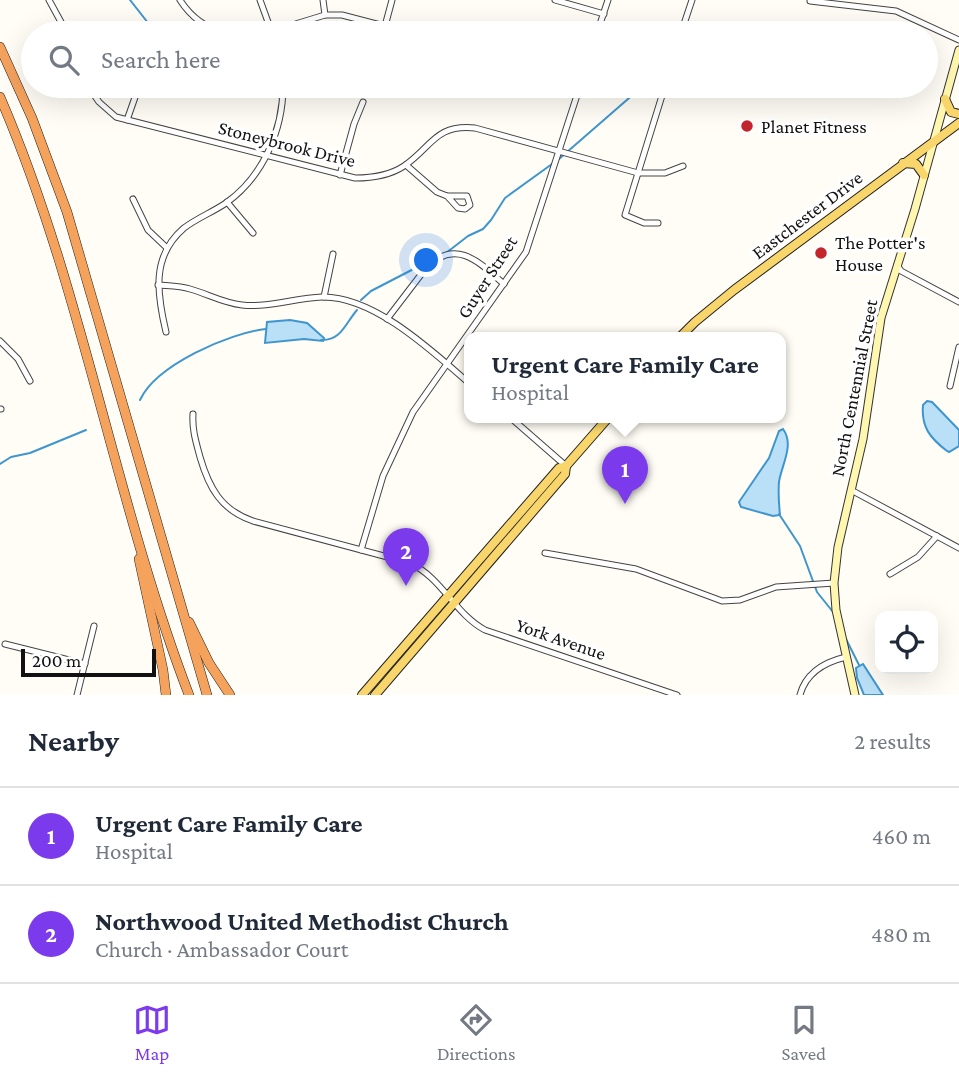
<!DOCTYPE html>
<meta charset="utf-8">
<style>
:root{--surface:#fff;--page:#f2f2f3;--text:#1f2937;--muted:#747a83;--line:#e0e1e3;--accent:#7c3aed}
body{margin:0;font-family:"Crimson Pro",serif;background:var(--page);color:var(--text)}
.controls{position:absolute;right:21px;bottom:21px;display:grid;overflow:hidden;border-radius:14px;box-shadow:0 7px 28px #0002}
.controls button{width:63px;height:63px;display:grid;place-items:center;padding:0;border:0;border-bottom:2px solid var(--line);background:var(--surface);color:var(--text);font:35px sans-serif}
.scale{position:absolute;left:21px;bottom:18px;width:135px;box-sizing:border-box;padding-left:7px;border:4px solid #111;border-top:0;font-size:19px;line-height:24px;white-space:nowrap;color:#111;-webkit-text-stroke:5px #fff;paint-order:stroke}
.you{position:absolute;left:427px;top:261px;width:24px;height:24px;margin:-18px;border:5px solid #fff;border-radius:50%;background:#1a73e8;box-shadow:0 0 0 10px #1a73e833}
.badge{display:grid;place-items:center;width:46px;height:46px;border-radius:50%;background:var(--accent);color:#fff;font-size:23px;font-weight:700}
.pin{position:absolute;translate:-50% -58px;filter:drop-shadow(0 2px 4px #0008)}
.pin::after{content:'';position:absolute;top:37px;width:24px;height:21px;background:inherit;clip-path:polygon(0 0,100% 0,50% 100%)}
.popup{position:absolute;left:464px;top:332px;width:322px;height:91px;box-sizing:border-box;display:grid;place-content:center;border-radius:14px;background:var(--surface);filter:drop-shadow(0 2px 5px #0005);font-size:23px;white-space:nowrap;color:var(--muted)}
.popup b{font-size:26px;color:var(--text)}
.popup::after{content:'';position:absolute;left:50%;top:100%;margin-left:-14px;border:14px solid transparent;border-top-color:var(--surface)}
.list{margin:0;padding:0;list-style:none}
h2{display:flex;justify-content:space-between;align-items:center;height:91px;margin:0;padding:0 28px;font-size:30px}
h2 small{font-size:23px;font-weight:400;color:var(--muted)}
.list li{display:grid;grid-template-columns:46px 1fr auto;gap:21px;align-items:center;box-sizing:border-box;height:98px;padding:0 28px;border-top:2px solid var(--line)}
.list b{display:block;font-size:26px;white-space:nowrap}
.list p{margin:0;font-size:23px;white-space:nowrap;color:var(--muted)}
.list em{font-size:23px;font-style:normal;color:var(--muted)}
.icon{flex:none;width:38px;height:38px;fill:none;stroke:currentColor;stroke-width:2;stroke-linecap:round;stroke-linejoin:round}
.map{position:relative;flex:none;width:959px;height:695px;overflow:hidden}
.search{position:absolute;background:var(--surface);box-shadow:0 7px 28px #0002;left:21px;right:21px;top:21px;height:77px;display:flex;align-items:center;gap:18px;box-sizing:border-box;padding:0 24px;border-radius:38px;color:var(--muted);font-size:26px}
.sheet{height:287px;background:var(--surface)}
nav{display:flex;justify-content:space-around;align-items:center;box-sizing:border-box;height:98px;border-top:2px solid var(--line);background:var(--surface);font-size:19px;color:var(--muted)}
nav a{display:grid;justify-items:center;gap:4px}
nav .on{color:var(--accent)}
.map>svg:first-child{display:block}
.water{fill:#b9e0f7;stroke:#3f96cf;stroke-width:2}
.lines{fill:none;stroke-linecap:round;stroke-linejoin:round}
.stream{stroke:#3f96cf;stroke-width:2}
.street-casing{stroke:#444;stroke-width:7}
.secondary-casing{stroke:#333;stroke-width:9}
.primary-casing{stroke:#222;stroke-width:10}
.highway-casing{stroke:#222;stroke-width:10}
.street{stroke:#fff;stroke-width:5}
.secondary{stroke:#fff6b0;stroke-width:7}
.primary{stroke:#f9d66b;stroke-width:8}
.highway{stroke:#f5a25d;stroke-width:9}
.poi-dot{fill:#c4262e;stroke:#fff;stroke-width:2.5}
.labels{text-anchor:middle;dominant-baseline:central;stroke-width:7;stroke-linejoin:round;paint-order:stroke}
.poi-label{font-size:19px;fill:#111;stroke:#fff;text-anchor:start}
.street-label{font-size:19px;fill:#111;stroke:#fff}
</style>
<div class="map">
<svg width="959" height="695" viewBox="0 0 959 695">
<rect width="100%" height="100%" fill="#fffdf5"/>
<g class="water">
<path d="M290 320 307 323 324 338 323 341 304 339 265 343 267 322Z"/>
<path d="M927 401 932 402 959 430V446L949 452 947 451C930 438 921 427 923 405Z"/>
<path d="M783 429C795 445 781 466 779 482 778 493 779 505 780 515L773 516 741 507 739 502 769 458 779 431Z"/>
<path d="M863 664 883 695H864L857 678 856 668Z"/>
</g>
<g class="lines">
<g class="stream">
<path d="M130 0 156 33"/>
<path d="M224 86 231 88 254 86"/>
<path d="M559 159 636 92 647 86"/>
<path d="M446 253 468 236 483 229 491 220 505 198 552 164"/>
<path d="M361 300 371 291 431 260"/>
<path d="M321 340C341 341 345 324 357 310"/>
<path d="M140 400C156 365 229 333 266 329"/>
<path d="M0 464 11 457 30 453 86 430"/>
<path d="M779 514 800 546 817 592 833 612"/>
<path d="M846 639 859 665"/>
</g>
<g class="street-casing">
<g id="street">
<path d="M49 0 67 33"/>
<path d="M180 0C190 16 207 30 227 33"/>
<path d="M260 0 272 33"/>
<path d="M323 0 325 15"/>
<path d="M555 0 604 14"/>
<path d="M810 1 896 11 959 40"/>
<path d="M385 26 392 0"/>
<path d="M266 33 325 15H342L411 33"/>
<path d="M597 33 608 0"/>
<path d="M681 33 692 0"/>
<path d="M88 86 99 102 116 117 355 178C372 178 389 176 404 166 432 147 435 124 475 128L638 173H665L683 166"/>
<path d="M127 120 139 86"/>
<path d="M406 165 437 192 447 196H467L470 205 465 209 458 208 447 196"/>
<path d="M340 175 354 124 363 102"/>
<path d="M133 199 148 230 167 248"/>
<path d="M227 202 253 233"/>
<path d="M658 223H644L625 215 665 86"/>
<path d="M897 265 901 271 959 302"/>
<path d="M158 285C169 286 180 286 190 289 208 294 223 303 242 305 269 308 295 298 322 297 374 296 432 351 469 383"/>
<path d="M324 297 333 254"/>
<path d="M387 319 426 268C456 237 480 263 504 284"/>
<path d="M166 332C157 294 151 256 184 228 197 218 213 212 226 203 263 177 283 130 283 86"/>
<path d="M0 341 18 359 30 381"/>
<path d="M950 386 959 347"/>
<path d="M0 409H1"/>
<path d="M193 414C192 430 196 442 200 457 209 488 221 510 253 521L410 563C442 578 455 614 485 630L677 695"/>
<path d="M511 418 566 466"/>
<path d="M851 490 959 548"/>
<path d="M361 550 383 476 413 412 526 252 580 86"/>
<path d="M545 553 636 569 722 601 740 600 776 587 834 583"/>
<path d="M890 574 918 557 937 536"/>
<path d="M5 644 85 664"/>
<path d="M77 695 94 626"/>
<path d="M800 695C806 672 825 662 846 657"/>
</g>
</g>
<g class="secondary-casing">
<path id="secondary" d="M855 695 836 610 834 583 838 547 863 439 881 318 915 209 959 50"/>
</g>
<g class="primary-casing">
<g id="primary">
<path d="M945 99 951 112 959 114"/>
<path d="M903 163 916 164 924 175"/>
<path d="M679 338 695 322 734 290 959 123"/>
<path d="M362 695 559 468 566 466"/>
<path d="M375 695 565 474 566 466 608 418"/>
</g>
</g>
<g class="highway-casing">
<g id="highway">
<path d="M0 47 32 118 67 212 207 695"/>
<path d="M0 97C83 289 114 499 189 695"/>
<path d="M139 559 163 670 166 695"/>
<path d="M189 622 209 663 230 695"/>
</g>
</g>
<use href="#street" class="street"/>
<use href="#secondary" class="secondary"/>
<use href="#primary" class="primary"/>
<use href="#highway" class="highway"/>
</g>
<g class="poi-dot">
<circle cx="747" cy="126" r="7"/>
<circle cx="821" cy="253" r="7"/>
</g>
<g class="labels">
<g class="poi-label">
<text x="761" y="126">Planet Fitness</text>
<text x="835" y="242">The Potter's<tspan x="835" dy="22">House</tspan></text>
</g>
<g class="street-label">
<text transform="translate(287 144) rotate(14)">Stoneybrook Drive</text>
<text transform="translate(807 215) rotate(-37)">Eastchester Drive</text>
<text transform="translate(487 277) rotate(-57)">Guyer Street</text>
<text transform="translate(854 388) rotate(-79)">North Centennial Street</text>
<text transform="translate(561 639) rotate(19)">York Avenue</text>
</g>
</g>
</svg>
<div class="controls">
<button><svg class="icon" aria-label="locate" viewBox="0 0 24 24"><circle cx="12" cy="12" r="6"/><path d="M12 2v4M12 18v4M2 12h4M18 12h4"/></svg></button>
</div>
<div class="scale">200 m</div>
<div class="you"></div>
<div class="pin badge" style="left:625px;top:504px">1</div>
<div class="popup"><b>Urgent Care Family Care</b>Hospital</div>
<div class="pin badge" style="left:406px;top:586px">2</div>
<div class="search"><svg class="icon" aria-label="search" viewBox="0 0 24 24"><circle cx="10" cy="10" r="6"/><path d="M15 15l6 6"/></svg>Search here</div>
</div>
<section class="sheet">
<h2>Nearby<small>2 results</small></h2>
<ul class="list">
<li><span class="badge">1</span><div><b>Urgent Care Family Care</b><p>Hospital</p></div><em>460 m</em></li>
<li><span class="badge">2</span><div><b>Northwood United Methodist Church</b><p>Church · Ambassador Court</p></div><em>480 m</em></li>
</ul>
</section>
<nav>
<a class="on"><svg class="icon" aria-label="map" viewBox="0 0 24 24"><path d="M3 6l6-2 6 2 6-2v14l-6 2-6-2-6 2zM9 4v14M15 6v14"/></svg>Map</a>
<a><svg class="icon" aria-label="directions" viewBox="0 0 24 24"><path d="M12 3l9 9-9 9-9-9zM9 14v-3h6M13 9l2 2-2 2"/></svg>Directions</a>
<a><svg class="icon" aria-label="saved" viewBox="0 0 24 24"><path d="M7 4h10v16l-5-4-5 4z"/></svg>Saved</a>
</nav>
